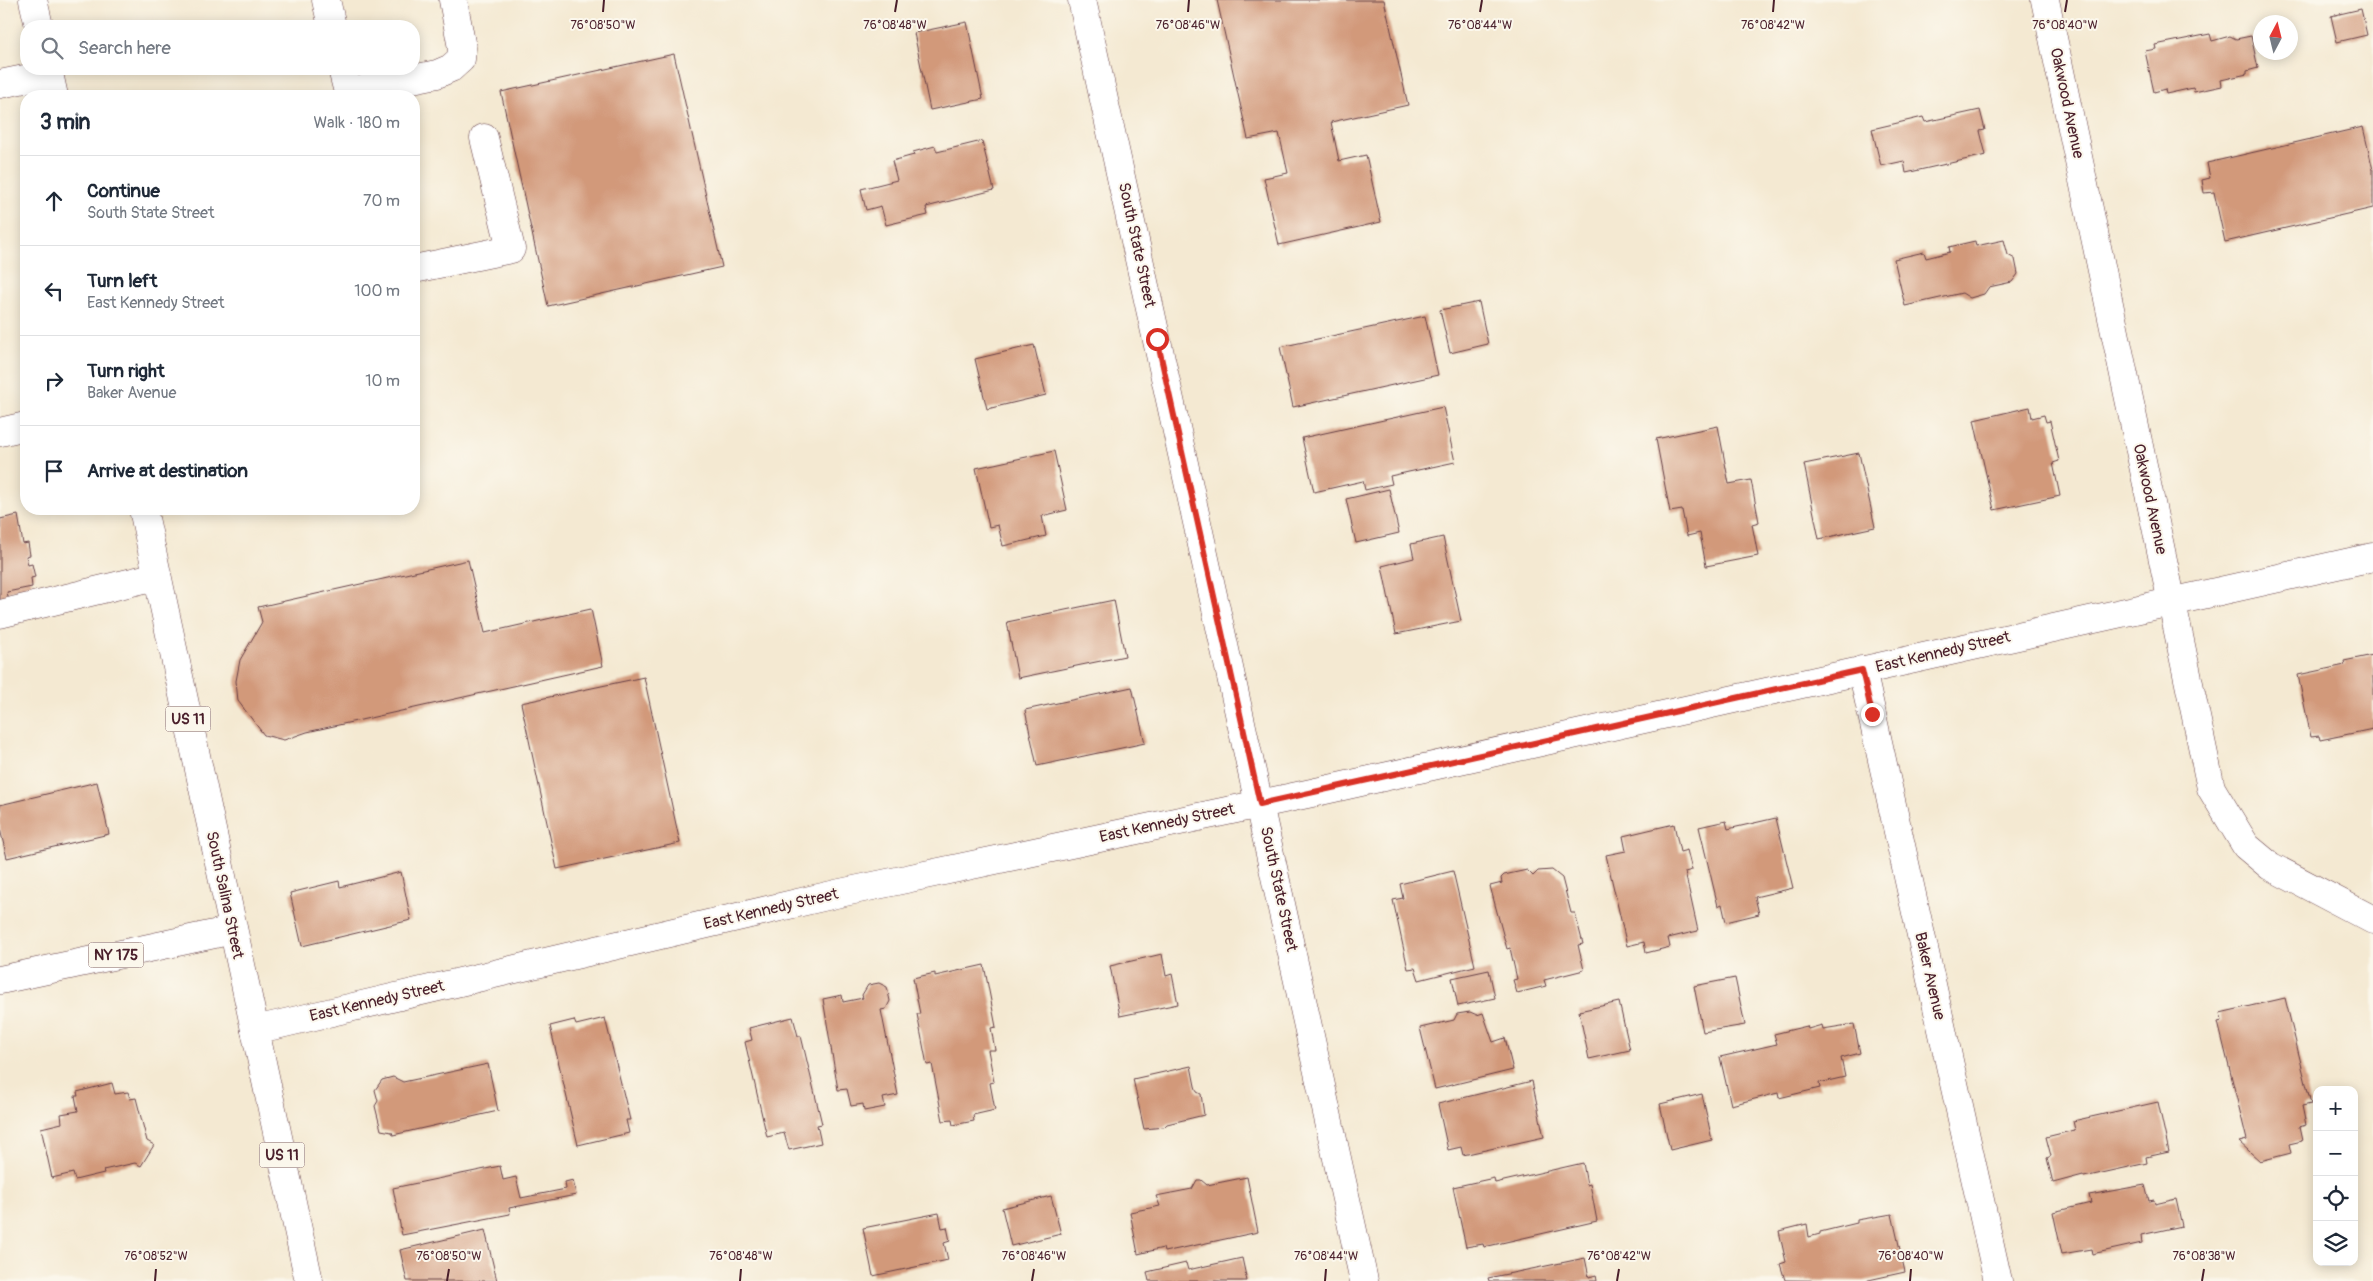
<!DOCTYPE html>
<meta charset="utf-8">
<style>
:root{--surface:#fff;--page:#f6f6f7;--text:#1f2937;--muted:#747a83;--line:#e0e1e3}
body{margin:0;font-family:Pangolin,sans-serif;background:var(--page);color:var(--text)}
.controls{position:absolute;right:15px;bottom:15px;display:grid;overflow:hidden;border-radius:10px;box-shadow:0 2px 12px #0003}
.controls button{width:45px;height:45px;display:grid;place-items:center;padding:0;border:0;border-bottom:1px solid var(--line);background:var(--surface);color:var(--text);font:25px sans-serif}
.compass{position:absolute;left:2253px;top:15px;width:45px;height:45px;border-radius:50%;background:var(--surface);box-shadow:0 2px 12px #0003;rotate:7deg}
.stop{position:absolute;width:15px;height:15px;margin:-11px;border:4px solid #d93025;border-radius:50%;background:#fff}
.stop.end{background:#d93025;border-color:#fff;box-shadow:0 1px 5px #0008}
.list{margin:0;padding:0;list-style:none}
h2{display:flex;justify-content:space-between;align-items:center;height:65px;margin:0;padding:0 20px;font-size:21px}
h2 small{font-size:16px;font-weight:400;color:var(--muted)}
.list li{display:grid;grid-template-columns:32px 1fr auto;gap:15px;align-items:center;box-sizing:border-box;height:90px;padding:0 20px;border-top:1px solid var(--line)}
.list b{display:block;font-size:19px;white-space:nowrap}
.list p{margin:0;font-size:16px;white-space:nowrap;color:var(--muted)}
.list em{font-size:16px;font-style:normal;color:var(--muted)}
.icon{flex:none;width:28px;height:28px;fill:none;stroke:currentColor;stroke-width:2;stroke-linecap:round;stroke-linejoin:round}
.map{position:relative;flex:none;width:2373px;height:1281px;overflow:hidden}
.search{position:absolute;background:var(--surface);box-shadow:0 2px 12px #0003;left:20px;top:20px;width:400px;height:55px;display:flex;align-items:center;gap:12px;box-sizing:border-box;padding:0 18px;border-radius:20px;color:var(--muted);font-size:19px}
.panel{position:absolute;background:var(--surface);box-shadow:0 2px 12px #0003;left:20px;top:90px;width:400px;height:425px;border-radius:20px}
.map>svg:first-child{display:block}
.building{fill:#d2997a}
.lines{fill:none;stroke-linecap:round;stroke-linejoin:round}
.minor-casing{stroke:#643d44;stroke-width:29}
.major-casing{stroke:#643d44;stroke-width:29}
.minor{stroke:#fff;stroke-width:28}
.major{stroke:#fff;stroke-width:28}
.route{stroke:#d93025;stroke-width:6}
.ticks{fill:none;stroke:#4a1f2b;stroke-width:2}
.labels{text-anchor:middle;dominant-baseline:central;stroke-width:4;stroke-linejoin:round;paint-order:stroke}
.shield{fill:#fbf7ec;stroke:#7f6065;stroke-width:1}
.shield-label{font-size:15px;font-weight:bold;fill:#4a1f2b}
.street-label{font-size:16px;fill:#4a1f2b;stroke:#fbf7ec}
.ticks-label{font-size:12px;text-anchor:middle;fill:#4a1f2b;stroke:#fbf7ec;stroke-width:4;stroke-linejoin:round;paint-order:stroke}
</style>
<div class="map">
<svg width="2373" height="1281" viewBox="0 0 2373 1281">
<rect width="100%" height="100%" fill="#fbf7ec"/>
<filter id="ink" filterUnits="userSpaceOnUse"><feTurbulence type="fractalNoise" baseFrequency=".02" numOctaves="2"/><feDisplacementMap in="SourceGraphic" scale="10" xChannelSelector="R" yChannelSelector="G"/><feConvolveMatrix kernelMatrix="1 2 1 2 8 2 1 2 1" color-interpolation-filters="sRGB"/></filter>
<filter id="wash" filterUnits="userSpaceOnUse"><feTurbulence type="fractalNoise" baseFrequency=".0096" numOctaves="4" result="noise"/><feDisplacementMap in="SourceGraphic" scale="20" xChannelSelector="R" yChannelSelector="G"/><feGaussianBlur stdDeviation="1.12" result="paint"/><feColorMatrix in="noise" values="0 0 0 0 0 0 0 0 0 0 0 0 0 0 0 0 0 1.4 0 .05"/><feComposite in="paint" operator="in"/></filter>
<g filter="url(#wash)">
<rect width="100%" height="100%" fill="#f4e9d2"/>
<g id="blocks">
<g class="building">
<path d="M1217 0H1384L1408 105 1331 122 1339 161 1366 155 1381 222 1279 245 1264 178 1288 173 1279 133 1248 139Z"/>
<path d="M2361 9 2367 35 2337 42 2331 16Z"/>
<path d="M967 22 983 99 930 110 914 33Z"/>
<path d="M2210 34 2212 41 2230 36 2236 39 2251 36 2258 68 2247 71V74L2221 80 2222 86 2194 92 2193 88 2166 94 2165 89 2154 92 2145 51 2156 49 2155 45Z"/>
<path d="M674 54 722 267 548 306 501 92Z"/>
<path d="M1980 110 1985 130 1980 131 1986 155 1906 173 1904 161 1881 166 1872 129 1923 117 1925 122Z"/>
<path d="M2363 127 2373 170V208L2225 242 2214 192 2204 193 2202 180 2210 178 2207 163Z"/>
<path d="M982 141 994 190 926 207 928 215 886 225 881 206 866 210 861 189 897 180 892 161 914 155 913 152 935 146 937 152Z"/>
<path d="M2004 240 2008 255 2015 259 2018 274 2012 282 1989 287 1984 294 1970 298 1962 293 1905 306 1894 259 1924 252 1926 258 1950 252 1949 247 1975 241 1976 246Z"/>
<path d="M1479 302 1488 344 1450 353 1440 310Z"/>
<path d="M1425 316 1438 375 1293 407 1280 347Z"/>
<path d="M1034 345 1046 395 987 409 975 359Z"/>
<path d="M1443 407 1455 462 1390 476 1392 484 1365 490 1363 481 1314 492 1302 438Z"/>
<path d="M2030 407 2032 418 2044 415 2046 422 2050 421 2059 461 2053 463 2060 496 1994 510 1974 420Z"/>
<path d="M1718 426 1729 484 1751 480 1759 522 1752 524 1758 556 1706 566 1700 533 1687 536 1682 510 1670 512 1656 439Z"/>
<path d="M1054 451 1067 510 1042 516 1046 536 1003 546 998 525 989 527 976 468Z"/>
<path d="M1859 453 1875 527 1819 539 1804 464Z"/>
<path d="M1389 489 1399 533 1356 543 1346 499Z"/>
<path d="M18 515 23 544 28 543 30 555 26 556 28 565 32 564 35 577 31 578 32 587 7 592 9 601 0 603V519Z"/>
<path d="M1443 537 1461 621 1396 634 1382 566 1414 558 1411 544Z"/>
<path d="M468 560 485 633 591 609 603 666 307 732 284 740 264 735 238 701 236 681 240 660 262 622 258 607Z"/>
<path d="M1114 600 1125 656 1018 678 1007 622Z"/>
<path d="M2373 655V729L2320 740 2319 736 2311 737 2298 675 2345 665 2344 661Z"/>
<path d="M644 677 680 843 557 869 521 703Z"/>
<path d="M1132 687 1145 743 1037 766 1025 710Z"/>
<path d="M97 782 109 834 7 858 0 829V805Z"/>
<path d="M1776 818 1793 888 1755 897 1759 914 1726 922 1722 904 1718 906 1699 827 1726 821 1728 829Z"/>
<path d="M1674 824 1680 852 1687 850 1692 870 1685 872 1698 931 1668 938 1670 947 1646 953 1644 942 1627 946 1606 855 1626 851 1623 836Z"/>
<path d="M1527 870 1533 876 1538 871 1552 870 1562 878 1571 913H1575L1583 944 1578 945 1584 970 1544 980 1546 986 1517 993 1513 980 1517 979 1510 948 1507 949 1490 886 1502 883 1501 878 1504 875Z"/>
<path d="M1453 871 1475 966 1419 980 1415 968 1408 969 1393 900 1403 898 1400 884Z"/>
<path d="M401 872 411 920 302 946 290 893 339 881 340 887Z"/>
<path d="M1162 954 1166 976 1172 974 1178 1004 1120 1016 1110 966Z"/>
<path d="M984 965 996 1027 991 1028 995 1050H988L994 1082 990 1083 995 1110 973 1115 974 1121 953 1125 952 1120 943 1121 932 1064 927 1065 917 1014H920L913 978 935 973V976Z"/>
<path d="M1489 970 1495 998 1458 1006 1452 978Z"/>
<path d="M1735 978 1745 1025 1703 1032 1694 986Z"/>
<path d="M879 983 887 987 890 1001 886 1009 881 1010 898 1095 883 1098 885 1107 864 1111 863 1104 851 1106 847 1089 838 1090 823 999 842 995 843 1002 863 998 862 995 868 985Z"/>
<path d="M2285 998 2311 1104 2302 1106 2306 1125 2299 1127 2302 1141 2289 1144 2291 1153 2260 1161 2239 1142 2247 1140 2218 1022 2222 1021 2220 1013Z"/>
<path d="M1619 1002 1630 1050 1589 1059 1579 1011Z"/>
<path d="M1470 1012 1477 1015 1483 1013 1493 1042 1505 1038 1513 1070 1435 1089 1420 1028 1454 1020 1457 1014Z"/>
<path d="M793 1017 798 1036H801L822 1124 817 1125 821 1143 789 1150 784 1133 767 1137 745 1042 752 1040 749 1028Z"/>
<path d="M605 1018 630 1120H626L629 1133 578 1145 550 1026 574 1020 576 1025Z"/>
<path d="M1854 1024 1860 1053 1841 1058 1845 1077 1819 1083 1820 1088 1779 1098 1778 1093 1731 1105 1720 1057 1777 1044 1774 1034 1807 1026 1808 1029 1822 1025 1823 1029Z"/>
<path d="M488 1064 498 1111 393 1135 392 1132 381 1130 375 1106 378 1101 375 1090 382 1080 393 1077 403 1082Z"/>
<path d="M1191 1066 1195 1086 1197 1092 1201 1094 1204 1115 1167 1124 1164 1127 1144 1129 1133 1079Z"/>
<path d="M1532 1081 1544 1137 1463 1155 1461 1147 1448 1150 1438 1104Z"/>
<path d="M112 1083 115 1094 128 1092 130 1099 136 1098 147 1141 154 1145 141 1166 135 1163 103 1170 104 1173 75 1180 73 1173 52 1178 41 1128 62 1123 61 1114 78 1111 75 1096H78L77 1092Z"/>
<path d="M1702 1094 1712 1140 1670 1150 1660 1104Z"/>
<path d="M2158 1102 2169 1152 2146 1157 2147 1163 2084 1177 2083 1175 2053 1183 2047 1158 2051 1156 2046 1137 2075 1130 2073 1121Z"/>
<path d="M1583 1163 1587 1185 1590 1184 1597 1221 1484 1247 1483 1244 1466 1247 1453 1187 1494 1178 1495 1183Z"/>
<path d="M500 1166 503 1180 516 1177 521 1198 566 1189 565 1182 573 1180 576 1195 509 1208 510 1214 402 1235 393 1188Z"/>
<path d="M1247 1177 1258 1232 1164 1252 1163 1248 1138 1254 1130 1212 1160 1206 1156 1196 1192 1189 1197 1180H1201L1207 1185Z"/>
<path d="M2145 1185 2149 1201 2154 1200 2155 1204 2176 1199 2182 1226 2141 1235 2142 1243 2092 1254 2091 1249 2062 1254 2053 1212 2091 1203 2089 1195Z"/>
<path d="M1051 1196 1061 1234 1011 1246 1002 1208Z"/>
<path d="M939 1213 942 1228 947 1227 950 1241 944 1243 948 1260 873 1276 863 1228Z"/>
<path d="M1892 1214 1905 1272 1864 1281 1785 1280 1780 1264 1786 1262 1779 1231 1807 1224 1809 1237 1820 1234V1232L1857 1223V1220Z"/>
<path d="M485 1230 497 1281H407L400 1250Z"/>
<path d="M1242 1258 1247 1281H1149L1147 1272 1186 1263 1188 1270Z"/>
<path d="M1585 1258 1589 1277 1596 1275 1597 1281H1489L1488 1278Z"/>
</g>
</g>
</g>
<g filter="url(#ink)">
<use href="#blocks" fill-opacity="0" stroke="#643d44" stroke-width="1"/>
<g class="lines">
<g class="minor-casing">
<g id="minor">
<path d="M326 0 332 26"/>
<path d="M1082 0 1364 1281"/>
<path d="M2045 0 2211 788 2246 846 2270 866 2373 920"/>
<path d="M342 69 349 96"/>
<path d="M0 84 49 74"/>
<path d="M348 92 437 74 451 68 461 59 462 48 453 0"/>
<path d="M414 269 511 249 484 138"/>
<path d="M0 432 26 426"/>
<path d="M0 614 157 576"/>
<path d="M1862 670 1998 1281"/>
<path d="M255 1030 840 893 1307 794 2373 557"/>
</g>
</g>
<g class="major-casing">
<g id="major">
<path d="M33 0 39 26"/>
<path d="M48 69 54 96"/>
<path d="M143 509 309 1281"/>
<path d="M0 980 233 930"/>
</g>
</g>
<use href="#minor" class="minor"/>
<use href="#major" class="major"/>
</g>
</g>
<g class="lines" filter="url(#ink)">
<path class="route" d="M1157 339 1260 804 1862 670 1872 714"/>
</g>
<path class="ticks" d="M603 12 604 0M895 12 897 0M1188 12 1189 0M1480 12 1482 0M1773 12 1774 0M2065 12 2067 0M155 1281 156 1269M447 1281 449 1269M740 1281 741 1269M1032 1281 1034 1269M1325 1281 1326 1269M1617 1281 1619 1269M1910 1281 1911 1269M2202 1281 2204 1269"/>
<g class="labels">
<g class="shield">
<rect x="165.5" y="706.5" width="45" height="25" rx="4"/>
<rect x="88.5" y="942.5" width="55" height="25" rx="4"/>
<rect x="259.5" y="1142.5" width="45" height="25" rx="4"/>
</g>
<g class="shield-label">
<text x="188" y="719">US 11</text>
<text x="116" y="955">NY 175</text>
<text x="282" y="1155">US 11</text>
</g>
<g class="street-label">
<text transform="translate(2067 103) rotate(78)">Oakwood Avenue</text>
<text transform="translate(1137 245) rotate(78)">South State Street</text>
<text transform="translate(2150 499) rotate(78)">Oakwood Avenue</text>
<text transform="translate(1943 652) rotate(-13)">East Kennedy Street</text>
<text transform="translate(1167 823) rotate(-12)">East Kennedy Street</text>
<text transform="translate(1279 889) rotate(78)">South State Street</text>
<text transform="translate(225 895) rotate(78)">South Salina Street</text>
<text transform="translate(771 909) rotate(-13)">East Kennedy Street</text>
<text transform="translate(1930 976) rotate(77)">Baker Avenue</text>
<text transform="translate(377 1001) rotate(-13)">East Kennedy Street</text>
</g>
</g>
<g class="ticks-label">
<text x="603" y="29">76°08'50"W</text>
<text x="895" y="29">76°08'48"W</text>
<text x="1188" y="29">76°08'46"W</text>
<text x="1480" y="29">76°08'44"W</text>
<text x="1773" y="29">76°08'42"W</text>
<text x="2065" y="29">76°08'40"W</text>
<text x="156" y="1260">76°08'52"W</text>
<text x="449" y="1260">76°08'50"W</text>
<text x="741" y="1260">76°08'48"W</text>
<text x="1034" y="1260">76°08'46"W</text>
<text x="1326" y="1260">76°08'44"W</text>
<text x="1619" y="1260">76°08'42"W</text>
<text x="1911" y="1260">76°08'40"W</text>
<text x="2204" y="1260">76°08'38"W</text>
</g>
</svg>
<div class="controls">
<button>+</button>
<button>−</button>
<button><svg class="icon" aria-label="locate" viewBox="0 0 24 24"><circle cx="12" cy="12" r="6"/><path d="M12 2v4M12 18v4M2 12h4M18 12h4"/></svg></button>
<button><svg class="icon" aria-label="layers" viewBox="0 0 24 24"><path d="M12 4l9 5-9 5-9-5zM3 14l9 5 9-5"/></svg></button>
</div>
<svg class="compass" viewBox="-18 -18 36 36"><path d="M0-13l5 13h-10z" fill="#e53935"/><path d="M0 13l5-13h-10z" fill="#747a83"/></svg>
<div class="stop" style="left:1157px;top:339px"></div>
<div class="stop end" style="left:1872px;top:714px"></div>
<div class="search"><svg class="icon" aria-label="search" viewBox="0 0 24 24"><circle cx="10" cy="10" r="6"/><path d="M15 15l6 6"/></svg>Search here</div>
<section class="panel">
<h2>3 min<small>Walk · 180 m</small></h2>
<ul class="list">
<li><svg class="icon" aria-label="ahead" viewBox="0 0 24 24"><path d="M12 20V5M6 11l6-6 6 6"/></svg><div><b>Continue</b><p>South State Street</p></div><em>70 m</em></li>
<li><svg class="icon" aria-label="left" viewBox="0 0 24 24"><path d="M17 20v-9H6M10 6l-5 5 5 5"/></svg><div><b>Turn left</b><p>East Kennedy Street</p></div><em>100 m</em></li>
<li><svg class="icon" aria-label="right" viewBox="0 0 24 24"><path d="M7 20v-9h11M14 6l5 5-5 5"/></svg><div><b>Turn right</b><p>Baker Avenue</p></div><em>10 m</em></li>
<li><svg class="icon" aria-label="arrive" viewBox="0 0 24 24"><path d="M6 21V4h12l-3 4 3 4H6"/></svg><div><b>Arrive at destination</b></div></li>
</ul>
</section>
</div>
